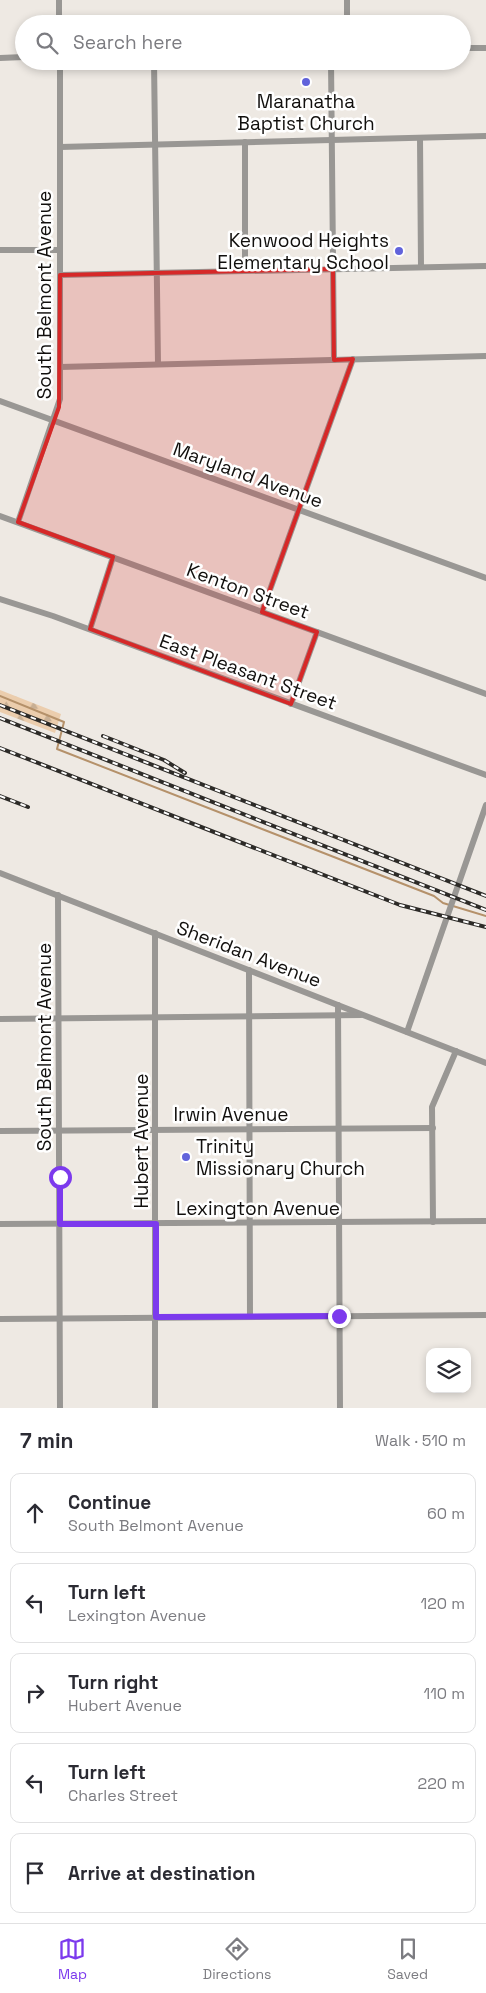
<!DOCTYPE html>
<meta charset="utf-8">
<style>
:root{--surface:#fff;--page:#f2f2f3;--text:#2b2b33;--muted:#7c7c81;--line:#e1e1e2;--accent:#7c3aed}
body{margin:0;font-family:"Space Grotesk",sans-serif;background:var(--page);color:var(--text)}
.controls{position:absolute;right:15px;bottom:15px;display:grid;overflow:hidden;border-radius:10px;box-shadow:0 2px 8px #0003}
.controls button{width:45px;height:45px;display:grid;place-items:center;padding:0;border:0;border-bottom:1px solid var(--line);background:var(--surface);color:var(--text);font:25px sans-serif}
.stop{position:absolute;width:15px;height:15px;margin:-11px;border:4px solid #7c3aed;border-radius:50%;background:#fff}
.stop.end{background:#7c3aed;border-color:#fff;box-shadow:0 1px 5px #0008}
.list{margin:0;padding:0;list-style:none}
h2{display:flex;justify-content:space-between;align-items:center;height:65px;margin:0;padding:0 20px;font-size:21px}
h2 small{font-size:16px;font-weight:400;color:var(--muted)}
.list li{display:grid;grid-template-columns:32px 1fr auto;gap:15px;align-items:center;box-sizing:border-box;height:80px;margin:0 10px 10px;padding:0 10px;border:1px solid var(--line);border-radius:10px}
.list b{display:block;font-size:19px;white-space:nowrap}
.list p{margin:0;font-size:16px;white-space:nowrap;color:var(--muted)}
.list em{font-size:16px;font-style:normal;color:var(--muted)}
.icon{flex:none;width:28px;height:28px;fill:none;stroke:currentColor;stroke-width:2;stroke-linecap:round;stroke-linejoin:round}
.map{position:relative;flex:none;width:486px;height:1408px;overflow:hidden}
.search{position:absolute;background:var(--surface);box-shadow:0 2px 8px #0003;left:15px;right:15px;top:15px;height:55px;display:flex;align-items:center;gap:12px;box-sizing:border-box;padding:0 18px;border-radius:28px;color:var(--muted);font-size:19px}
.sheet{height:515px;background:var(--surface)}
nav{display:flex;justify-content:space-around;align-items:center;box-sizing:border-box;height:70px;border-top:1px solid var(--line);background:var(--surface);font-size:14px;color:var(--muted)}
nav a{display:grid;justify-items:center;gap:2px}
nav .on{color:var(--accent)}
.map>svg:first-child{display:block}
.forest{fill:url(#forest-firs)}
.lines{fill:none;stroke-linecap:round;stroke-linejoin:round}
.stream{stroke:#b5916a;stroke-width:2}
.minor{stroke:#999794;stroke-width:6}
.rail-casing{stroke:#2d2b28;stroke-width:4}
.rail{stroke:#fff;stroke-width:2;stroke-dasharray:5.5;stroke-linecap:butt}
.route{stroke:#7c3aed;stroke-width:6}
.marked{fill:#d62828;fill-opacity:0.2;stroke:#d62828;stroke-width:4;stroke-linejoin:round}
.poi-dot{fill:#6163db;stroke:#fff;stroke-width:2}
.labels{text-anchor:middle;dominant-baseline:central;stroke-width:5;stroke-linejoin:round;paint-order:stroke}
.poi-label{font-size:19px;fill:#110f0d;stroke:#fff}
.street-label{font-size:19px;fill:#110f0d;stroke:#fff}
</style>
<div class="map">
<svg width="486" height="1408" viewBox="0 0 486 1408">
<defs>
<pattern id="forest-firs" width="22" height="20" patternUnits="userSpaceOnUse" patternTransform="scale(1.25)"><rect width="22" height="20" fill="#ebcdad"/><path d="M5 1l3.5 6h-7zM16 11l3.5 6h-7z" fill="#c8af94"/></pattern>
</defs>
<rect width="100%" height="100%" fill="#eee9e3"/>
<path class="forest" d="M0 690 61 714 55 733 0 712Z"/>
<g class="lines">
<path class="stream" d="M0 696 64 722 57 749 434 896 443 903 486 916"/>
<g class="minor">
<path d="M59 0V24"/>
<path d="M347 0V24"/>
<path d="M462 48H486"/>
<path d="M0 58 24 57"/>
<path d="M154 61 158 364"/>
<path d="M331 61 334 360"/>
<path d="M420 138 421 267"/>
<path d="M245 142V271"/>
<path d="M60 147 486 136"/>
<path d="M0 250H60"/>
<path d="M60 275 486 266"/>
<path d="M60 367 486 356"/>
<path d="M0 401 486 578"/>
<path d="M0 516 486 694"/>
<path d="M18 522 60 399V61"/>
<path d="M0 599 53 616 486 775"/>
<path d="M262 612 353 359"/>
<path d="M90 629 113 557"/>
<path d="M291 704 317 632"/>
<path d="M0 873 486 1063"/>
<path d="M58 895 60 1408"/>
<path d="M155 933V1408"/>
<path d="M249 970 250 1317"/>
<path d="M338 1005 340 1408"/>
<path d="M0 1019 361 1015"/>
<path d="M407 1032 486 805"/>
<path d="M0 1131 433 1128"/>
<path d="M433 1222 432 1107 456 1051"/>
<path d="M0 1224 486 1221"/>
<path d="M0 1319 486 1315"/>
</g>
<g class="rail-casing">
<g id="rail">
<path d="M0 705 486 896"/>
<path d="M0 718 486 910"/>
<path d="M103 736 164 760 185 773"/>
<path d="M0 748 400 905 486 927"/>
<path d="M0 796 28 807"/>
</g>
</g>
<use href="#rail" class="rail"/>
</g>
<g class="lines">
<path class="route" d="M60 1177V1224H156V1317L339 1316"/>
</g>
<path class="marked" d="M333 269 334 360 353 359 262 612 317 632 291 704 90 629 113 557 18 522 59 407 60 275Z"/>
<g class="poi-dot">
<circle cx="306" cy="82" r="5"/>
<circle cx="399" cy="251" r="5"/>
<circle cx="186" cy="1157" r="5"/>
</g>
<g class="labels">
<g class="poi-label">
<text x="306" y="101">Maranatha<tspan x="306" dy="22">Baptist Church</tspan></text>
<text x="389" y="240" text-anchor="end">Kenwood Heights<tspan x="389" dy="22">Elementary School</tspan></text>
<text x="196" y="1146" text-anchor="start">Trinity<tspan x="196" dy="22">Missionary Church</tspan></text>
</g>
<g class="street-label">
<text transform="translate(44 295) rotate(-90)">South Belmont Avenue</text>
<text transform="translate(248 475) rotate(20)">Maryland Avenue</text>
<text transform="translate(248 591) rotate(20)">Kenton Street</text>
<text transform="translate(248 672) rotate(20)">East Pleasant Street</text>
<text transform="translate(249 954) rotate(21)">Sheridan Avenue</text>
<text transform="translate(44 1047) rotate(-90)">South Belmont Avenue</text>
<text x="231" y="1114">Irwin Avenue</text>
<text transform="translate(141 1141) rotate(-90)">Hubert Avenue</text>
<text x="258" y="1208">Lexington Avenue</text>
</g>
</g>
</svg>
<div class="controls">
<button><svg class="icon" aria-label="layers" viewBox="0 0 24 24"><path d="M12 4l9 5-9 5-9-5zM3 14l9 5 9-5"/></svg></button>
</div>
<div class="stop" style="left:60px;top:1177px"></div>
<div class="stop end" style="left:339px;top:1316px"></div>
<div class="search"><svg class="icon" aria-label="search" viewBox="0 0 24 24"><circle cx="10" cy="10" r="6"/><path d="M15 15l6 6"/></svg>Search here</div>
</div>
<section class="sheet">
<h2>7 min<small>Walk · 510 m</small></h2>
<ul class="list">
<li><svg class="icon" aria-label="ahead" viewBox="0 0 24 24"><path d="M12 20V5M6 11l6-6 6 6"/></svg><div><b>Continue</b><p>South Belmont Avenue</p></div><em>60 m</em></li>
<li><svg class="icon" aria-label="left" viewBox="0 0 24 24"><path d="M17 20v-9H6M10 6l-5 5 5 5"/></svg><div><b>Turn left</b><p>Lexington Avenue</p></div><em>120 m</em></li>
<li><svg class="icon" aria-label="right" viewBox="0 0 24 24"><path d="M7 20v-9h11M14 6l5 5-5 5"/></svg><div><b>Turn right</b><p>Hubert Avenue</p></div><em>110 m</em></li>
<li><svg class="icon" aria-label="left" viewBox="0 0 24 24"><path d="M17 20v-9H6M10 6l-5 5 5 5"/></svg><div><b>Turn left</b><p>Charles Street</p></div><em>220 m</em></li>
<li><svg class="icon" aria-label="arrive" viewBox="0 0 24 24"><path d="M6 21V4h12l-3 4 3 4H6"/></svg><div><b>Arrive at destination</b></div></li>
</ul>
</section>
<nav>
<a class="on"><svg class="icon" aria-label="map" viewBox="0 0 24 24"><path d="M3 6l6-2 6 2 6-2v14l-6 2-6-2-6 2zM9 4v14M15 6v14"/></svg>Map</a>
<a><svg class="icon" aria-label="directions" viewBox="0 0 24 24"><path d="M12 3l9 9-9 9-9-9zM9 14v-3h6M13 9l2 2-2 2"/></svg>Directions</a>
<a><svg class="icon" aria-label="saved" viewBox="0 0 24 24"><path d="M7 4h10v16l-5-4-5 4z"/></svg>Saved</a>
</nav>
